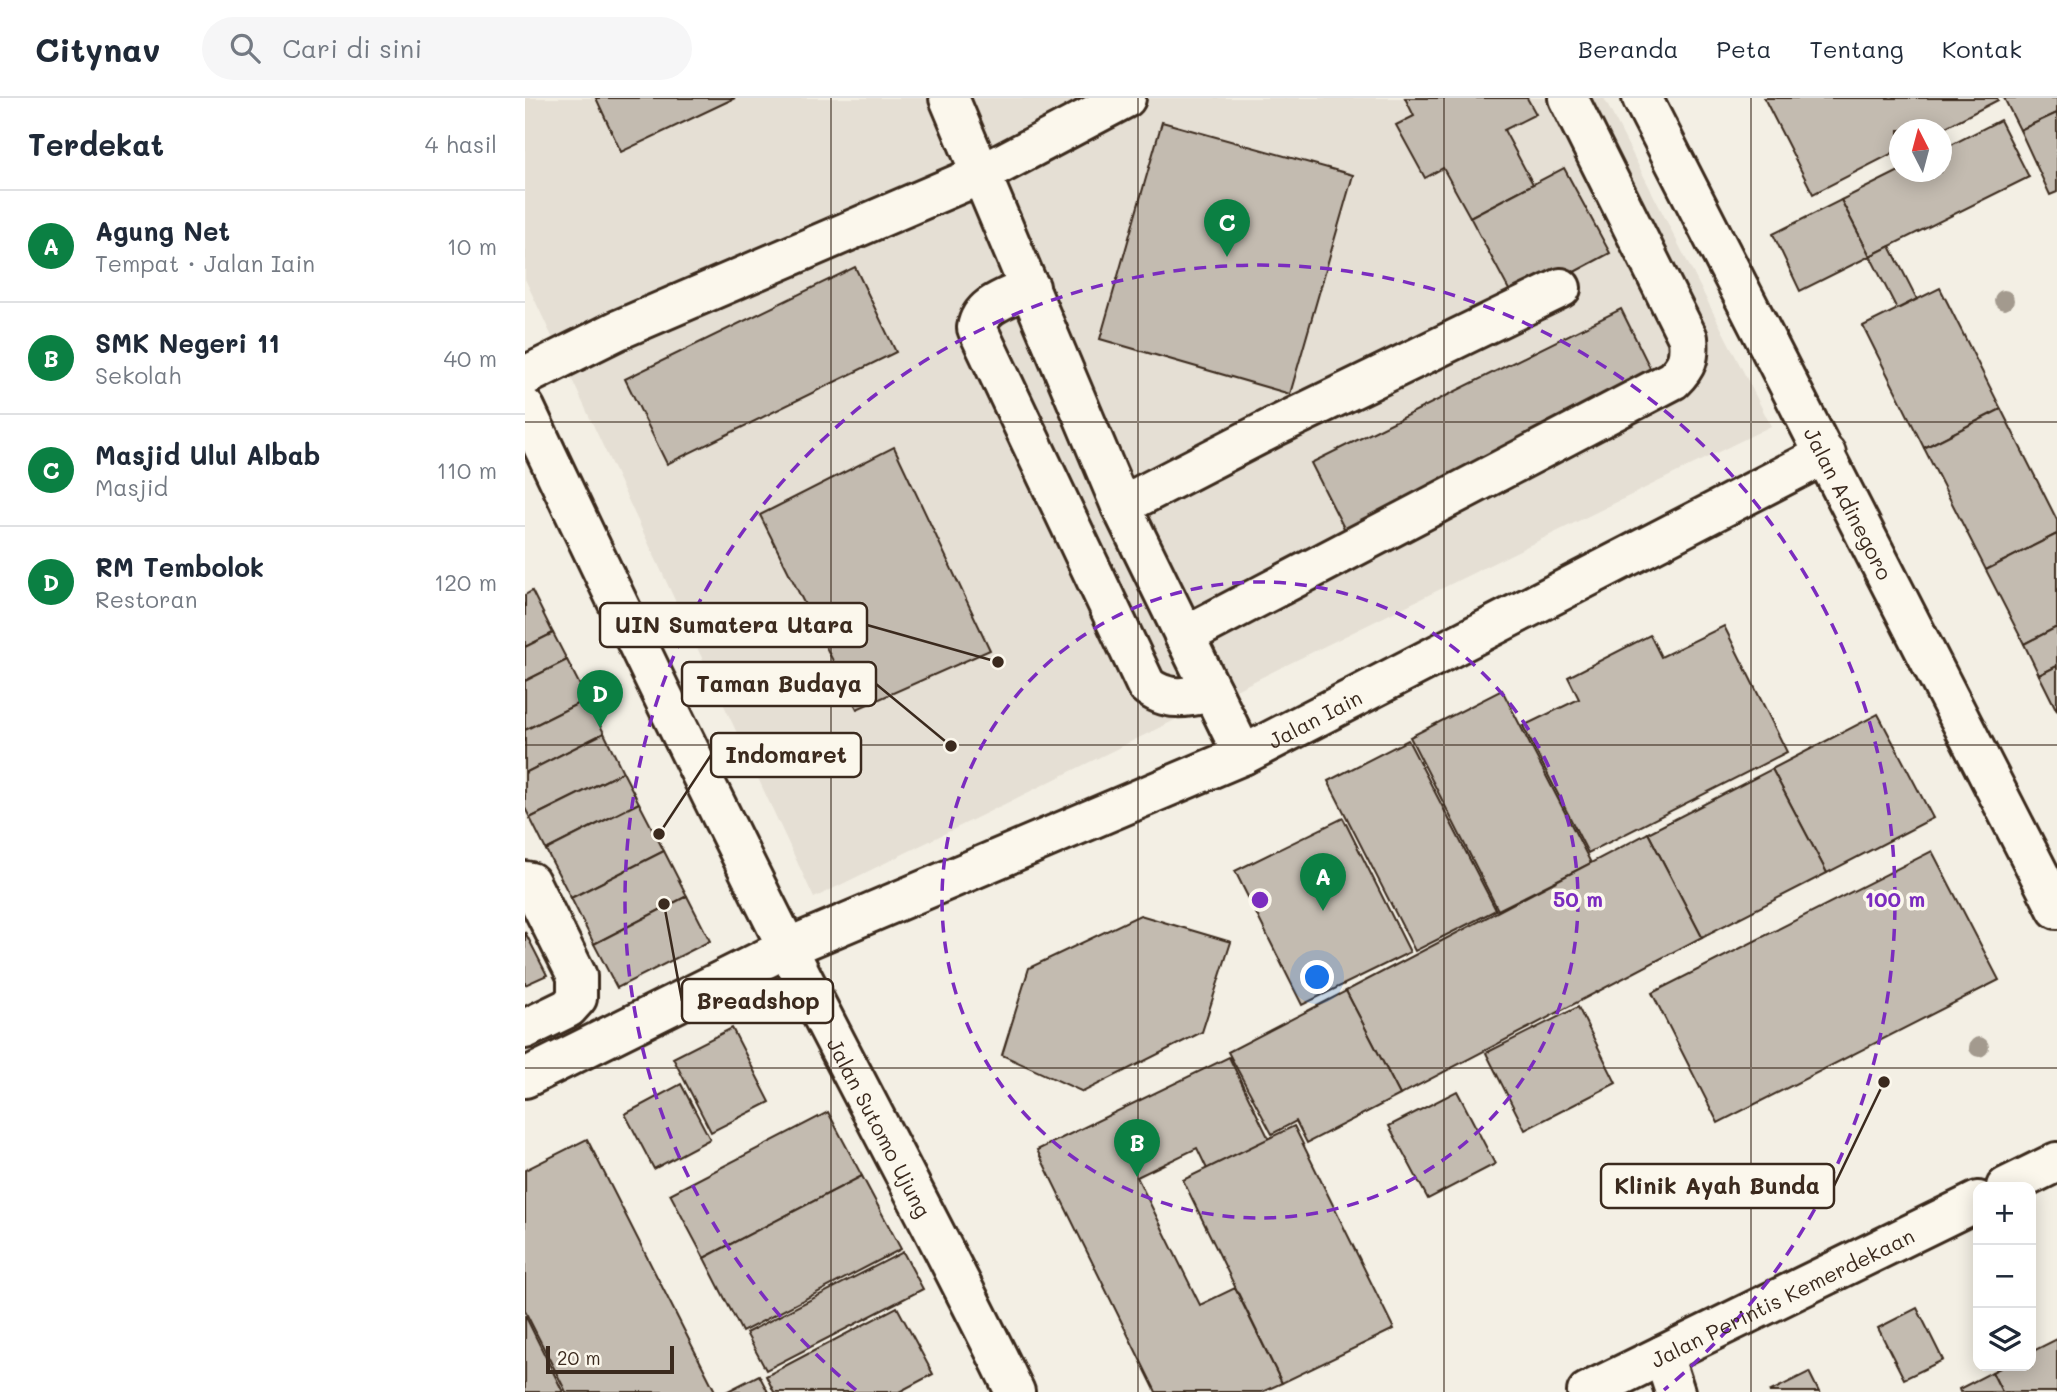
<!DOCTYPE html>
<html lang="id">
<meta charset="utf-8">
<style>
:root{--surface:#fff;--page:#f6f6f7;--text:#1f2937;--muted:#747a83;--line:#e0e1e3;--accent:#0b8043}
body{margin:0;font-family:Mali,sans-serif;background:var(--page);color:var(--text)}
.controls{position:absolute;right:21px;bottom:21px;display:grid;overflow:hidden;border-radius:14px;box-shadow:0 4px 18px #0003}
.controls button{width:63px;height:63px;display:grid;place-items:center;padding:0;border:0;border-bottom:2px solid var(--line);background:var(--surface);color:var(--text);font:35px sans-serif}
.compass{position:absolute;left:1364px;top:21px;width:63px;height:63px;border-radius:50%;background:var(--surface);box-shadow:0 4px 18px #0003;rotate:354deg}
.scale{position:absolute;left:21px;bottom:18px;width:128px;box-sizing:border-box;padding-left:7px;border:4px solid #3b2a1e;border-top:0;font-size:19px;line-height:24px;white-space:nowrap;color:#3b2a1e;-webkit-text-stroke:5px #fbf7ec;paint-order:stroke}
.you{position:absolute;left:793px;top:880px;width:24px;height:24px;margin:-18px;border:5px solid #fff;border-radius:50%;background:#1a73e8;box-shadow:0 0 0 10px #1a73e833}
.badge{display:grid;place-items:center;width:46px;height:46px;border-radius:50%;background:var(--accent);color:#fff;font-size:23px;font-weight:700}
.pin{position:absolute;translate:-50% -58px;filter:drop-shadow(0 2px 4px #0008)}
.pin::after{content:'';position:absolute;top:37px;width:24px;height:21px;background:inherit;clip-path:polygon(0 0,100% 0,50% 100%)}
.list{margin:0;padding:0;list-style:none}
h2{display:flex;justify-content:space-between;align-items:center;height:91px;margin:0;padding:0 28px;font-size:30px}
h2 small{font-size:23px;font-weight:400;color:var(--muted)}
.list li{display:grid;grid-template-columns:46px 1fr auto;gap:21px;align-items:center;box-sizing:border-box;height:112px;padding:0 28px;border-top:2px solid var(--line)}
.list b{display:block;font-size:26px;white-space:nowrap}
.list p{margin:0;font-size:23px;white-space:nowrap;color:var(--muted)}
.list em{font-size:23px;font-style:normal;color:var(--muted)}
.icon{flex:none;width:38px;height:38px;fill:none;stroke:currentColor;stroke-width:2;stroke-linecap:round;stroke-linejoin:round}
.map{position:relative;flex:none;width:1532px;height:1294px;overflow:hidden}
header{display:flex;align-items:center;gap:42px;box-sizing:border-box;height:98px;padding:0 35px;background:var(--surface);border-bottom:2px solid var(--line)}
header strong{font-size:33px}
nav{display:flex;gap:38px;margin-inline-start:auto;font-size:24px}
.search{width:490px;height:63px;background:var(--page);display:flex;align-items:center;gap:18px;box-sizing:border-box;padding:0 24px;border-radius:38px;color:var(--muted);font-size:26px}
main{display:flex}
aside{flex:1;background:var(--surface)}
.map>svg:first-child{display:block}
.built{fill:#e5dfd4}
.building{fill:#c3bbb0;stroke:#3b2a1e;stroke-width:2}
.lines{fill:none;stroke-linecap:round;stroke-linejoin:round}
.minor-casing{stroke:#3b2a1e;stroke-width:44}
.major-casing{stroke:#3b2a1e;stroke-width:44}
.minor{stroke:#fbf7ec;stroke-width:38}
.major{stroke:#fbf7ec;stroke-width:38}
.tree{fill:#a39a8e}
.grid{fill:none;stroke:#3b2a1e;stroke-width:2;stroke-opacity:0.55}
.ring{fill:none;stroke:#7b2cbf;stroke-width:3.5;stroke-dasharray:12 9}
.labels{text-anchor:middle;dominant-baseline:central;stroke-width:7;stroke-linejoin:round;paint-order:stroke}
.street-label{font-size:21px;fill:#3b2a1e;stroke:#fbf7ec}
.centre{fill:#7b2cbf;stroke:#fbf7ec;stroke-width:3.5}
.ring-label{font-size:21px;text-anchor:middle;font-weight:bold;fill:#7b2cbf;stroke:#fbf7ec;stroke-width:7;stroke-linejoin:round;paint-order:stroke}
.leader{fill:none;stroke:#3b2a1e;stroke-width:2.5}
.callout-dot{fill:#3b2a1e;stroke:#fbf7ec;stroke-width:2.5}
.callout{fill:#fbf7ec;stroke:#3b2a1e;stroke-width:2.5}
.callout-label{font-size:23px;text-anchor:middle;font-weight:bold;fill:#3b2a1e}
</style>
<header>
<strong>Citynav</strong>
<div class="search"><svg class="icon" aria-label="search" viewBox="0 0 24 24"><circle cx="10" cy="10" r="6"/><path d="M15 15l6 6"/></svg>Cari di sini</div>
<nav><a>Beranda</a><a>Peta</a><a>Tentang</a><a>Kontak</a></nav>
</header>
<main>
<aside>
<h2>Terdekat<small>4 hasil</small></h2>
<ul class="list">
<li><span class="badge">A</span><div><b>Agung Net</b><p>Tempat · Jalan Iain</p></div><em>10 m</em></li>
<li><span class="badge">B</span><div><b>SMK Negeri 11</b><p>Sekolah</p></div><em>40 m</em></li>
<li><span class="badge">C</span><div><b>Masjid Ulul Albab</b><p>Masjid</p></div><em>110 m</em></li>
<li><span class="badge">D</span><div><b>RM Tembolok</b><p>Restoran</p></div><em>120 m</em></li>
</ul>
</aside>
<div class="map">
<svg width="1532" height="1294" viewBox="0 0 1532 1294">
<rect width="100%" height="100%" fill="#f3efe4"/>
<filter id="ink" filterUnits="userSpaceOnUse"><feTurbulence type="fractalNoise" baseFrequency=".0143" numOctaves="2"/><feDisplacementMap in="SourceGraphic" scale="14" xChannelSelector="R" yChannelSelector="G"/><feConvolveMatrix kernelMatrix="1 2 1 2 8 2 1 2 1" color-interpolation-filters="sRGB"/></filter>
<g filter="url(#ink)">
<path class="built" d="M0 0H1079L1246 328 289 800 0 181Z"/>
<g class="building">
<path d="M71 0H210L96 54Z"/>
<path d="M880 0H1002L1011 16 979 32 1008 86 945 119 918 70 900 80 871 27 889 18Z"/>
<path d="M1239 0H1472L1473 2 1415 32H1374V52L1288 96Z"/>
<path d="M1479 0H1532V15L1495 32Z"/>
<path d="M1532 15V94L1525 97 1495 32Z"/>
<path d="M1475 22 1504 79 1345 158 1316 102 1374 73 1416 74V52Z"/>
<path d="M637 24 828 77 765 296 575 241Z"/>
<path d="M1039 70 1085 155 991 205 945 119Z"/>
<path d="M1316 102 1345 158 1275 193 1248 136Z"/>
<path d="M1365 148 1392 201 1372 211 1345 158Z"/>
<path d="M330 169 371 254 142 366 100 281Z"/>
<path d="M1415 190 1476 311 1399 350 1338 228Z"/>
<path d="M1096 211 1133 286 824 440 786 365Z"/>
<path d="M1476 311 1532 422V436L1461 472 1399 350Z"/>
<path d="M369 349 465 552 332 611 235 417Z"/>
<path d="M1532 436V529L1499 546 1461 472Z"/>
<path d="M7 493 28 535 0 549V497Z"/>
<path d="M1199 528 1262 654 1063 755 998 628 1054 601 1043 579 1125 537 1136 559Z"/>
<path d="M1532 529V568L1514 577 1499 546Z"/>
<path d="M28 535 42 562 0 583V549Z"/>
<path d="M42 562 62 601 0 632V583Z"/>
<path d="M1532 568V613L1514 577Z"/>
<path d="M977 592 1066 765 973 812 885 639Z"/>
<path d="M62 601 79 635 0 675V632Z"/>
<path d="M1353 616 1408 720 1302 775 1247 671Z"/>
<path d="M79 635 98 674 5 720 0 710V675Z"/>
<path d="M883 642 971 812 890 853 803 683Z"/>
<path d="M1247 671 1302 775 1177 839 1123 735Z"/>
<path d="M98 674 114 705 21 752 5 720Z"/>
<path d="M114 705 139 753 46 800 21 752Z"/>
<path d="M818 720 885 854 777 907 710 773Z"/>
<path d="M1123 735 1177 839 875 997 821 893Z"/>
<path d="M139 753 162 798 69 846 46 800Z"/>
<path d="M1407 753 1474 882 1193 1025 1127 895Z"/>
<path d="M162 798 185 843 92 890 69 846Z"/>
<path d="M615 817 706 844 677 934 558 994 477 957 504 870Z"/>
<path d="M0 834 22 877 0 887Z"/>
<path d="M821 893 875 997 782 1045 771 1023 747 1036 703 954Z"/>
<path d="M1053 909 1091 985 1000 1032 961 955Z"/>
<path d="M207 930 245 1004 186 1034 148 960Z"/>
<path d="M704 959 744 1041 682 1071 672 1050 612 1079 675 1207 710 1190 757 1285 737 1294H631L512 1052Z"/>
<path d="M156 986 185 1041 129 1071 100 1016Z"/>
<path d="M932 993 970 1066 903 1101 864 1028Z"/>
<path d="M303 1014 337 1078 179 1160 145 1096Z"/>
<path d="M769 1028 869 1231 757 1285 658 1082Z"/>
<path d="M62 1041 190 1293 187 1294H41L0 1213V1072Z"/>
<path d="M337 1078 376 1151 217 1234 179 1160Z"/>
<path d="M378 1154 398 1191 241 1272 221 1235Z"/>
<path d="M372 1209 408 1276 374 1294H249L241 1278Z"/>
<path d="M1392 1210 1418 1262 1379 1281 1353 1230Z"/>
<path d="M0 1217 38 1294H0Z"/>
<path d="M1532 1241V1294H1477L1467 1274 1479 1268H1506V1254Z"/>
<path d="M1284 1274 1294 1294H1244Z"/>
<path d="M1467 1274 1477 1294H1435L1434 1291Z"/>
<path d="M234 1277 243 1294H201Z"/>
</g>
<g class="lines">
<g class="minor-casing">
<g id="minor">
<path d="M424 0 596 408 718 657"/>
<path id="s1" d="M1117 0 1532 811"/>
<path d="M505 189C484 200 456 205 452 230L621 587C641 604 662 600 687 594"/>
<path d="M0 278 93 232 457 76 601 0"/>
<path d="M596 408 749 329 1036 190"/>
<path d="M659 538 1148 282C1162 268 1165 260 1163 240L1043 0"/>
<path d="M0 783 5 784 52 878V900L43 910 0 931"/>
<path id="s2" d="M0 980 262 850 718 657 1301 356"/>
<path d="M1138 1257 1150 1294"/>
</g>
</g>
<g class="major-casing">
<g id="major">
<path id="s3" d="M0 310C85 490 171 669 261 847 336 996 417 1143 490 1294"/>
<path d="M1481 1089 1532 1064"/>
<path id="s4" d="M1062 1294 1453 1103"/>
</g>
</g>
<use href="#minor" class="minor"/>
<use href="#major" class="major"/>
</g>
<g class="tree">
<circle cx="1479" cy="202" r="10"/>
<circle cx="1454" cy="949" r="10"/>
</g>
</g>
<path class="grid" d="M306 0V1294M613 0V1294M919 0V1294M1226 0V1294M0 324H1532M0 647H1532M0 970H1532"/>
<g class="ring">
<circle cx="735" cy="802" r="318"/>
<path d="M331 1292A635 635 0 1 1 1139 1292"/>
</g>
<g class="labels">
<g class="street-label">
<text stroke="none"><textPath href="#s1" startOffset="455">Jalan Adinegoro</textPath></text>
<text stroke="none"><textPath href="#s2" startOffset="868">Jalan Iain</textPath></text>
<text stroke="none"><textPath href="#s3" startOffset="802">Jalan Sutomo Ujung</textPath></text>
<text stroke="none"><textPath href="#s4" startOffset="217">Jalan Perintis Kemerdekaan</textPath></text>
</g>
</g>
<circle cx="735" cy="802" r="10" class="centre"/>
<g class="ring-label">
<text x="1053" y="809">50 m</text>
<text x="1370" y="809">100 m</text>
</g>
<path class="leader" d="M473 564L342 527M426 648L351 586M134 736L186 657M139 806L157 903M1359 984L1309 1088"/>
<g class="callout-dot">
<circle cx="473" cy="564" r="7"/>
<circle cx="426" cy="648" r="7"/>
<circle cx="134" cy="736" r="7"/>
<circle cx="139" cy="806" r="7"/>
<circle cx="1359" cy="984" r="7"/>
</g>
<g class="callout">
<rect x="75" y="505" width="267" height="44" rx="7"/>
<rect x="157" y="564" width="194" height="44" rx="7"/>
<rect x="186" y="635" width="150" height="44" rx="7"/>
<rect x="157" y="881" width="151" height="44" rx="7"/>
<rect x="1076" y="1066" width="233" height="44" rx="7"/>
</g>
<g class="callout-label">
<text x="209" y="535">UIN Sumatera Utara</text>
<text x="254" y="594">Taman Budaya</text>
<text x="261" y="665">Indomaret</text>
<text x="233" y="911">Breadshop</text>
<text x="1192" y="1096">Klinik Ayah Bunda</text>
</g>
</svg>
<div class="controls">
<button>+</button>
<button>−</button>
<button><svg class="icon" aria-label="layers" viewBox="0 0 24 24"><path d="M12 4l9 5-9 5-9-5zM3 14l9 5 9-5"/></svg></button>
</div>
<svg class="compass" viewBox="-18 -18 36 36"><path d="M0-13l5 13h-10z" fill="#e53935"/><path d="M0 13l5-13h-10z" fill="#747a83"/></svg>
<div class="scale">20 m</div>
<div class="you"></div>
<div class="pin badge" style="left:798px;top:813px">A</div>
<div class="pin badge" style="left:612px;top:1079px">B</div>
<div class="pin badge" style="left:702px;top:159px">C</div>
<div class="pin badge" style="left:75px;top:630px">D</div>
</div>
</main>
